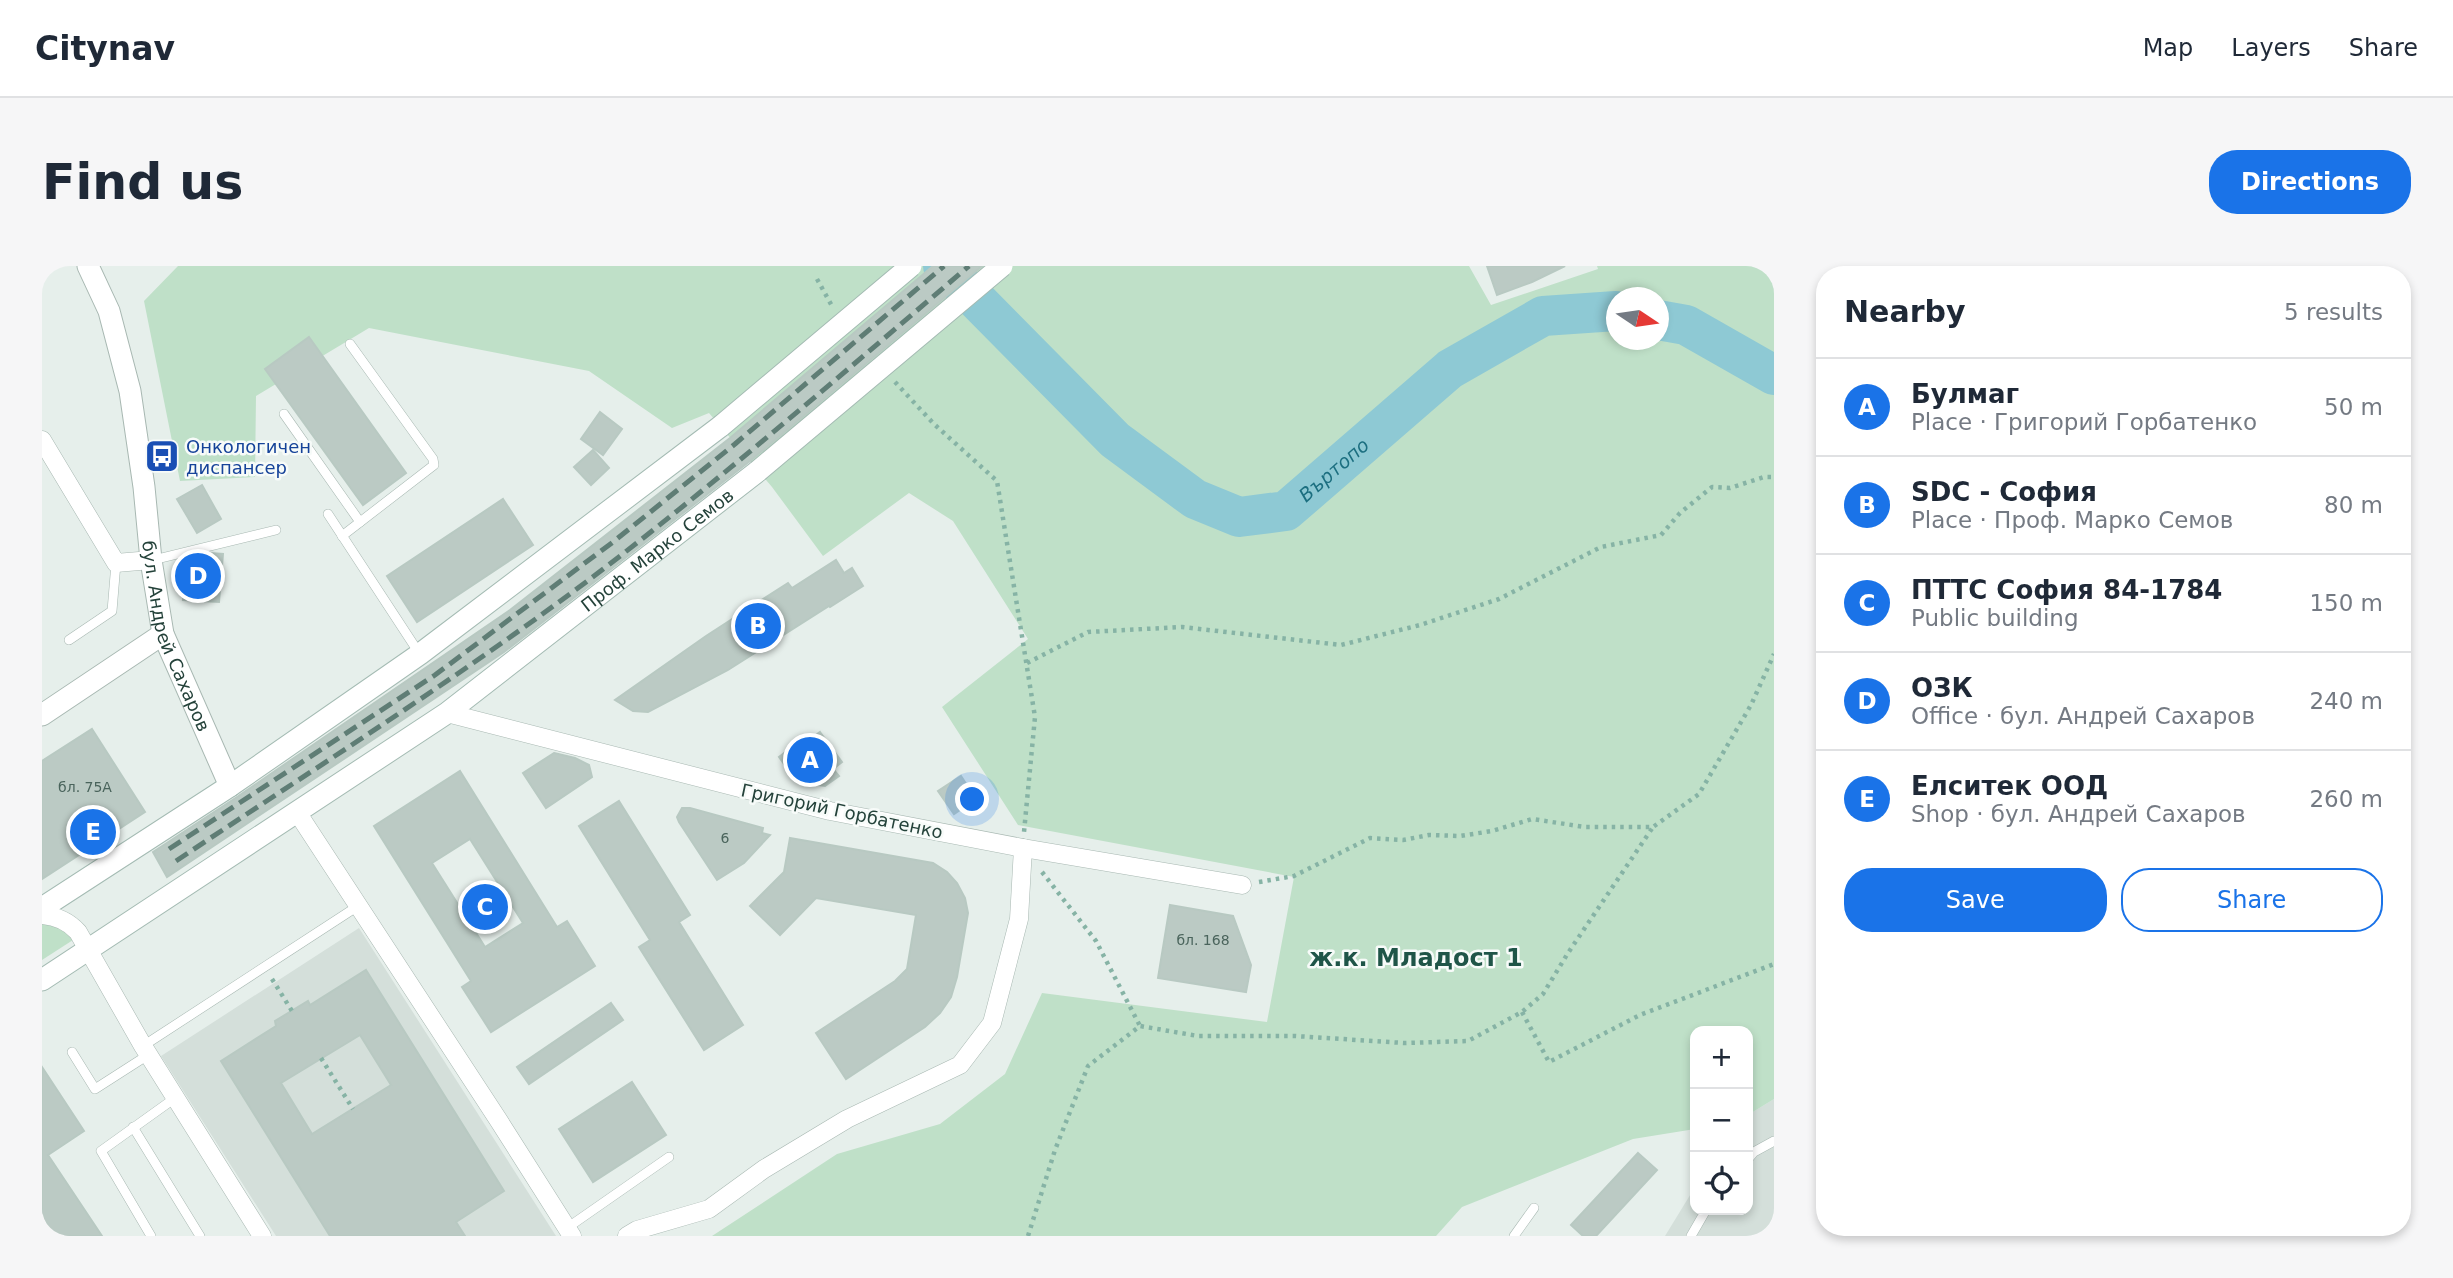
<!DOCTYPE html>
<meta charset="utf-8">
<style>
:root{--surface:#fff;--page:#f6f6f7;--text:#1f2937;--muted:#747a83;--line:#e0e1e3;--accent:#1a73e8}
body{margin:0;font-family:"DejaVu Sans",sans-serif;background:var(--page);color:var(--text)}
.controls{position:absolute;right:21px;bottom:21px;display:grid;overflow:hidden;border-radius:14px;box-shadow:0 4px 10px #0003}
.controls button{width:63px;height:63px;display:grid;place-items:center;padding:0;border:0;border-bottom:2px solid var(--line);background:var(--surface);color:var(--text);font:35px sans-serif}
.compass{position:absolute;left:1564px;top:21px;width:63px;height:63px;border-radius:50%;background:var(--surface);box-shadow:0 4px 10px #0003;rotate:103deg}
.you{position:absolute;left:931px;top:534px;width:24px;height:24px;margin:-18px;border:5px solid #fff;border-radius:50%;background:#1a73e8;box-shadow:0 0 0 10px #1a73e833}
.badge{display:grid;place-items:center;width:46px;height:46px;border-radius:50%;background:var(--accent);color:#fff;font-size:23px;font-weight:700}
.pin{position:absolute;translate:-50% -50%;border:4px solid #fff;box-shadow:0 2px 7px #0006}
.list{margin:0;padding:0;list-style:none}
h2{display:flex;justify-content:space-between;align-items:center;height:91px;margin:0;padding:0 28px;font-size:30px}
h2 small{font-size:23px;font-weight:400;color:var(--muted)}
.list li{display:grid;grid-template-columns:46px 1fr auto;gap:21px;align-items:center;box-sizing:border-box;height:98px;padding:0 28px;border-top:2px solid var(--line)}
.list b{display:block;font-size:26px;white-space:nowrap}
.list p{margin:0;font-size:23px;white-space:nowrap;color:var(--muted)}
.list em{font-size:23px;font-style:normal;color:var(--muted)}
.actions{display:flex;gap:14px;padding:21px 28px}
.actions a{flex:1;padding:16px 0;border:2px solid var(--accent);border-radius:28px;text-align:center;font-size:24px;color:var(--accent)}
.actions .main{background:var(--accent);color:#fff}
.icon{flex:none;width:38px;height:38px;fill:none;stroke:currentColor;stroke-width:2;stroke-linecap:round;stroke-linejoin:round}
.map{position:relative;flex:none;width:1732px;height:970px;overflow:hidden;border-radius:28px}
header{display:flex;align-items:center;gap:42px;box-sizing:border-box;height:98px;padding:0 35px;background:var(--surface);border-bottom:2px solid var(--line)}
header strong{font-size:33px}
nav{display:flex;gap:38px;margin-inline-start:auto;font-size:24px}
.intro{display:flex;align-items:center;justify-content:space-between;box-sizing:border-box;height:168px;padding:0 42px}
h1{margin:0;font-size:49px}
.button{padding:18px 32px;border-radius:28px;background:var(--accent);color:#fff;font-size:24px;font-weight:700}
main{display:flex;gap:42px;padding:0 42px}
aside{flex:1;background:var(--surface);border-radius:28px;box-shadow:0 4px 10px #0003}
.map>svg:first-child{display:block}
.built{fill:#d4dfda}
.green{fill:#bfe0c8;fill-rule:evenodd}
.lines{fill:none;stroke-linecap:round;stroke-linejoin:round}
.river{stroke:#8ec9d4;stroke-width:40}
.building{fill:#bbcac4;stroke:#b8c9c2;stroke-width:2;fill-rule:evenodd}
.service-casing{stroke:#a8b8b2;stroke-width:10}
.minor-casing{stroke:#a8b8b2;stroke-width:19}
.tertiary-casing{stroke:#a8b8b2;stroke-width:23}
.secondary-casing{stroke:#a4bbb3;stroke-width:23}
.path{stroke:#86b3a5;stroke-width:4.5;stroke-dasharray:3.5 5;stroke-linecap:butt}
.service{stroke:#fff;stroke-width:9}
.minor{stroke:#fff;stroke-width:18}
.tertiary{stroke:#fff;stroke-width:21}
.secondary{stroke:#fff;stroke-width:21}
.rail{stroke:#5f7d75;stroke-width:5;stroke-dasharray:14 7;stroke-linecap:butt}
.secondary-bridge-casing{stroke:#a4bbb3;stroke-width:23;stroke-linecap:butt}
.secondary-bridge{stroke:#fff;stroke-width:21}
.labels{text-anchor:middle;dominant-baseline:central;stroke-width:5;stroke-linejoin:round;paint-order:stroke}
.number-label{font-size:14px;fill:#4a645c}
.transit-label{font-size:18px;fill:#164399;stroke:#f7fbf9;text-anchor:start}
.street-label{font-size:18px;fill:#24423a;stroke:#f7fbf9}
.water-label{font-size:19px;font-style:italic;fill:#1c6f80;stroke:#f7fbf9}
.district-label{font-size:24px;font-weight:bold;fill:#1f5548;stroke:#f7fbf9}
</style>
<header>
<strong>Citynav</strong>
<nav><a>Map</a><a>Layers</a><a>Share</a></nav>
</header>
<div class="intro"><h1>Find us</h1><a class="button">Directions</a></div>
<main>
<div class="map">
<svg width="1732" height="970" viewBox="0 0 1732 970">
<rect width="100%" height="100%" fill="#e6efeb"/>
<g class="built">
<path d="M317 662 514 970H234L119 790Z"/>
<path d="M1732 833V970H1623L1653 921V944H1706V849Z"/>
</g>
<g class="green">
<path d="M136 0H1427L1449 39 1556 3 1555 0H1732V833L1706 849V765H1653V863L1591 873 1420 941 1394 970H670L795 888 898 858 963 808 1000 727 1225 756 1252 611 976 559 900 441 986 373 911 255 867 227 781 290 730 221 667 147 630 162 547 105 327 62 214 130 213 211 138 215 102 35ZM1574 32H1616V74H1574Z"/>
<path d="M0 657C11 659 26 663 31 674L0 694Z"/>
</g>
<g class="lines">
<g class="river">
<path id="s1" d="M901 0 1073 174 1153 233 1197 251 1244 245 1408 103 1501 50 1574 45"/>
<path d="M1616 54 1644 59 1732 109"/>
</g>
</g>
<g class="building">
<path d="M891 0H940L708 195 462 386 125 611 111 586 195 531 468 344 688 172Z"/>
<path d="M1445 0H1523L1490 16 1455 29Z"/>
<path d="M267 71 364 207 321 239 223 103Z"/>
<path d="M558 146 580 163 561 189 539 173Z"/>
<path d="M551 184 567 202 549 219 532 201Z"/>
<path d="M160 219 179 253 155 267 135 233Z"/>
<path d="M461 233 491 279 375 356 345 310Z"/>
<path d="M168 287 181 288 177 336 141 334 145 293Z"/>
<path d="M794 294 802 307 810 302 821 320 788 341 787 340 686 404 606 446 591 445 573 434 664 370 746 317 750 322Z"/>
<path d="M50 463 103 546 0 613V495Z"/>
<path d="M778 466 800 496 791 503 797 510 783 520 755 516 737 491 753 479 755 483Z"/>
<path d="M512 487 533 492 547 499 550 511 504 542 481 507Z"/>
<path d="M418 505 515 661 525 655 553 700 449 766 420 721 429 715 332 560ZM428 573 481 657 443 681 390 597Z"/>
<path d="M919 510 934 533 912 548 896 525Z"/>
<path d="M577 535 648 649 637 656 701 759 662 784 597 681 608 674 537 560Z"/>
<path d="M640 542H648L721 562 720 567 728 569 702 597 675 614 637 556 635 551Z"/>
<path d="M748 572 891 597 905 606 915 617 923 632 926 647 915 711 909 731 898 747 883 761 804 813 774 767 853 715 865 703 874 649 774 632 738 669 708 640 742 606Z"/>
<path d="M1128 639 1191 650 1209 699 1204 726 1116 712Z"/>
<path d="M324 704 462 925 414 956 423 970H288L179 795 234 760 233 755 266 735 268 739ZM318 769 349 819 270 868 239 817Z"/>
<path d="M569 737 581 754 487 818 475 801Z"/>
<path d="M0 801 42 865 6 889 60 970H0Z"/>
<path d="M590 816 624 869 551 916 517 863Z"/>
<path d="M1596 887 1615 904 1554 970H1541L1529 959Z"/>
</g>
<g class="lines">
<g class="service-casing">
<g id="service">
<path d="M242 148 318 256"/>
<path d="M286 248 377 387"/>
<path d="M300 270 392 199 391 193 308 78"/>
<path d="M111 294 234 264"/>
<path d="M27 374 70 345 74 297"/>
<path d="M101 780 316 640"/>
<path d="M30 786 53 823 106 789"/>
<path d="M91 861 158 970"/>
<path d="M1706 893 1712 886 1732 875"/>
<path d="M525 962 627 891"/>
<path d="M109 970 59 885 133 832"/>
<path d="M1472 970 1492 942"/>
<path d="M1649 970 1664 944"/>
</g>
</g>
<g class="minor-casing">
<g id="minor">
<path d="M0 174 74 297 109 294"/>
<path d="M405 447 788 545 981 582 1200 619"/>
<path d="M255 546 457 855 530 970"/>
<path d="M0 649C15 650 26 655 36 666L101 780 220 970"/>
<path d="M585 970 595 964 667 943 722 903 805 853 918 799 950 757 977 653 981 582"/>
</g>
</g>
<g class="tertiary-casing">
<g id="tertiary">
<path id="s2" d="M46 0 67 45 88 125 102 221 109 294 121 368 188 520"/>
<path d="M0 449 121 368"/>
</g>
</g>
<g class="secondary-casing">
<g id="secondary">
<path d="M0 642 188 520 378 388 679 160"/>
<path id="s3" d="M0 714 405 447 716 205"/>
</g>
</g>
<g class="path">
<path d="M775 13 790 40"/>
<path d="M853 116 892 158 955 215 993 451 982 566"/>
<path d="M985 397 1046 366 1140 361 1299 379 1378 359 1457 333 1559 281 1619 269 1638 247 1670 221 1688 222 1722 211H1732"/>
<path d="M1000 606 1054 675 1098 760"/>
<path d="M1217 616 1252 610 1328 572 1361 574 1387 569 1418 570 1450 565 1490 553 1543 561H1611L1657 528 1709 439 1732 388"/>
<path d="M230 713 250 745"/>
<path d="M1480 746 1507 796 1598 749 1732 698"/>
<path d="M279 792 311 843"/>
<path d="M986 970 1013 884 1046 800 1098 760 1156 770H1253L1362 777 1426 775 1480 746 1501 728 1526 687 1611 561"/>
</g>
<use href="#service" class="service"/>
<use href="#minor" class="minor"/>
<use href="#tertiary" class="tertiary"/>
<use href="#secondary" class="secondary"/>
<g class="rail">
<path d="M127 583 393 409 571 276 693 178 902 0"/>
<path d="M134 595C285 494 439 398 582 287 700 195 813 97 927 0"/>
</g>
<g class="secondary-bridge-casing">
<g id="secondary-bridge">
<path d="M679 160 869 0"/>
<path d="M716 205 960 0"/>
</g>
</g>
<use href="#secondary-bridge" class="secondary-bridge"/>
</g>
<defs>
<g id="bus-square" transform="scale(1.75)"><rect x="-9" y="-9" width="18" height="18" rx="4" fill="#1a4fb4" stroke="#f7fbf9"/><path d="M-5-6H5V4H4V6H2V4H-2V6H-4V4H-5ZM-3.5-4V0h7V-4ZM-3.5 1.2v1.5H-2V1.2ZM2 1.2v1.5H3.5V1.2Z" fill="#fff"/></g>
</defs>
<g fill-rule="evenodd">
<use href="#bus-square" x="120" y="190"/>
</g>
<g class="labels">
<g class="number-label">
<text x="43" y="521">бл. 75А</text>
<text x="683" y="572">6</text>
<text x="1161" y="674">бл. 168</text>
</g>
<g class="transit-label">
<text x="144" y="180">Онкологичен<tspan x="144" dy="21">диспансер</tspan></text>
</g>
<g class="street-label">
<text stroke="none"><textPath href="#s3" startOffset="751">Проф. Марко Семов</textPath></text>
<text stroke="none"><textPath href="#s2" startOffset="383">бул. Андрей Сахаров</textPath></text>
<text transform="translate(800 545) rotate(12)">Григорий Горбатенко</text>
</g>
<g class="water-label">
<text stroke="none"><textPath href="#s1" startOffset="502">Въртопо</textPath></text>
</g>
<g class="district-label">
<text x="1374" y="692">ж.к. Младост 1</text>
</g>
</g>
</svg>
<div class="controls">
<button>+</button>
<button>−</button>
<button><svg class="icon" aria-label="locate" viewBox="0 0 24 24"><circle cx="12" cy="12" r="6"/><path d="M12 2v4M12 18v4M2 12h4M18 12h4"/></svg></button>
</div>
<svg class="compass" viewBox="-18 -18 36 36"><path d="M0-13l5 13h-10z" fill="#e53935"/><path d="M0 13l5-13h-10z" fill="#747a83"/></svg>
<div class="you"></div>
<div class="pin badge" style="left:768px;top:494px">A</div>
<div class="pin badge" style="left:716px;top:360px">B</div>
<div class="pin badge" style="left:443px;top:641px">C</div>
<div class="pin badge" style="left:156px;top:310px">D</div>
<div class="pin badge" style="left:51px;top:566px">E</div>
</div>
<aside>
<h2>Nearby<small>5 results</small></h2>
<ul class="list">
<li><span class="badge">A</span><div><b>Булмаг</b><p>Place · Григорий Горбатенко</p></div><em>50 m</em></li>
<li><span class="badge">B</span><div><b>SDC - София</b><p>Place · Проф. Марко Семов</p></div><em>80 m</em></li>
<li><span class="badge">C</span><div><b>ПТТС София 84-1784</b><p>Public building</p></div><em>150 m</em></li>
<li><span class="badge">D</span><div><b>ОЗК</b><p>Office · бул. Андрей Сахаров</p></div><em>240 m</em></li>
<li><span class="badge">E</span><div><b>Елситек ООД</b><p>Shop · бул. Андрей Сахаров</p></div><em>260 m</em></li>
</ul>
<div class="actions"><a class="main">Save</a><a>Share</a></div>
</aside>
</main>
